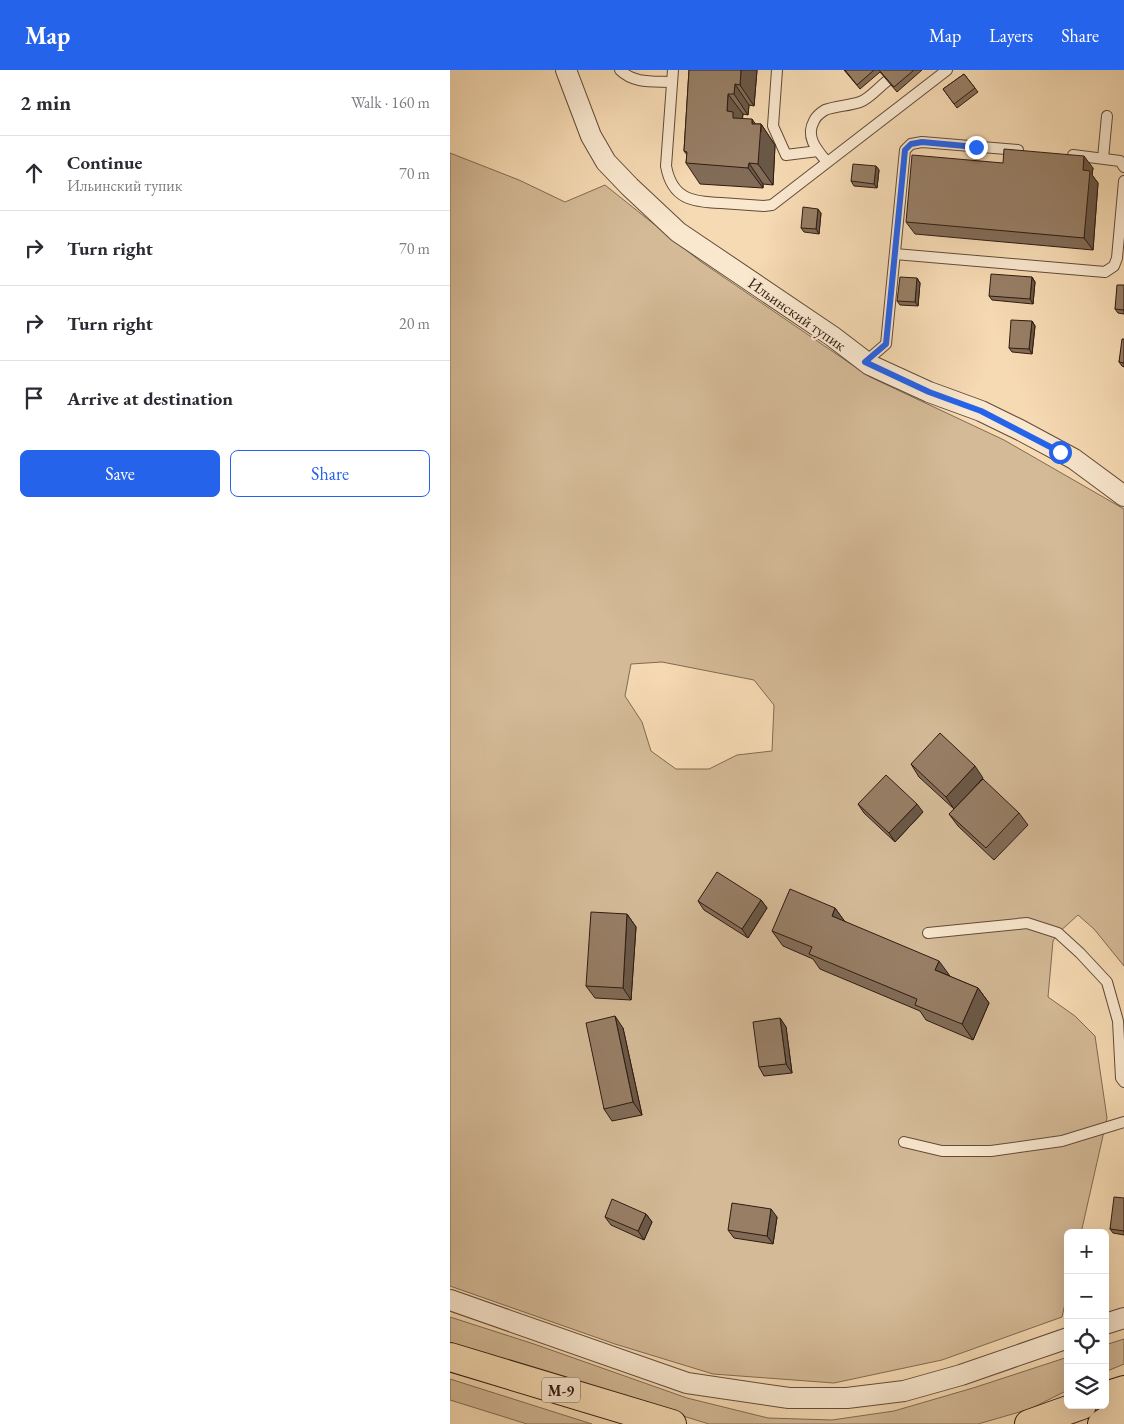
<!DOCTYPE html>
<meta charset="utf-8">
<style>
:root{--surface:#fff;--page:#f2f2f3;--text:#2b2b33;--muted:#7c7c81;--line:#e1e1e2;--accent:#2563eb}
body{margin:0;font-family:"EB Garamond",serif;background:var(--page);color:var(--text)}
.controls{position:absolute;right:15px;bottom:15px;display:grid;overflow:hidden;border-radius:8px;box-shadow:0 5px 20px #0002}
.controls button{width:45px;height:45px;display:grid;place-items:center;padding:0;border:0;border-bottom:1px solid var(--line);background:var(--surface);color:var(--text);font:25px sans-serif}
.stop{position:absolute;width:15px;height:15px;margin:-11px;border:4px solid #2563eb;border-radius:50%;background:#fff}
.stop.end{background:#2563eb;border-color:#fff;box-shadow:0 1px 5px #0008}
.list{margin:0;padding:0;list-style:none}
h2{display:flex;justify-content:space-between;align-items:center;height:65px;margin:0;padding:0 20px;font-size:21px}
h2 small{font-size:16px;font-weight:400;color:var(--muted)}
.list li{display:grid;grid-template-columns:32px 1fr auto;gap:15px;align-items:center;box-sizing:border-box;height:75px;padding:0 20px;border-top:1px solid var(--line)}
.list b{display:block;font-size:19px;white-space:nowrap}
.list p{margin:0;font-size:16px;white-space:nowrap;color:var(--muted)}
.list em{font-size:16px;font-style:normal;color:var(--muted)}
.actions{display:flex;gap:10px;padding:15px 20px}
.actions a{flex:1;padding:11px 0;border:1px solid var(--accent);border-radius:8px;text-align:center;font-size:18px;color:var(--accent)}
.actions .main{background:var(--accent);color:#fff}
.icon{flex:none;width:28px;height:28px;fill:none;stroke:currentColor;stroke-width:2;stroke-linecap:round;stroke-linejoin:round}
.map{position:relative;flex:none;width:674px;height:1354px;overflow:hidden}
header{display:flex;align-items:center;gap:30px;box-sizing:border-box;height:70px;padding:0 25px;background:var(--accent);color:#fff}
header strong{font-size:24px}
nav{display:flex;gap:28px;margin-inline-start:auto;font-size:18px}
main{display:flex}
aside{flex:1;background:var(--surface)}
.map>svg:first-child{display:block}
.green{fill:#d4ba97;stroke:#826a54;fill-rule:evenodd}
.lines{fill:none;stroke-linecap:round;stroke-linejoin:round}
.lane-casing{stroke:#624b3a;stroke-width:12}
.street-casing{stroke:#624b3a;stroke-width:22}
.primary-casing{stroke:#301b11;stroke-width:30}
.lane{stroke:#f9e7ce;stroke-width:10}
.street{stroke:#f9e7ce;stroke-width:20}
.primary{stroke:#f6dab3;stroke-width:28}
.wall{fill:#826c57;stroke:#301b11}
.shaded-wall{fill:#6a5847;stroke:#301b11}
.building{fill:#977e65;stroke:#301b11}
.route{stroke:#2563eb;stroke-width:6}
.labels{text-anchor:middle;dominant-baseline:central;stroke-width:4.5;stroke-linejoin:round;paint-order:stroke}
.shield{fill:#f9e7ce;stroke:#6c584a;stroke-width:1}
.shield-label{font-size:15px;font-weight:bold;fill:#301b11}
.street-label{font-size:16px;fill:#301b11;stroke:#f9e7ce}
</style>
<header>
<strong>Map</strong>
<nav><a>Map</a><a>Layers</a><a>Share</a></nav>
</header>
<main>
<aside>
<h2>2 min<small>Walk · 160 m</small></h2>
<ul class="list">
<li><svg class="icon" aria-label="ahead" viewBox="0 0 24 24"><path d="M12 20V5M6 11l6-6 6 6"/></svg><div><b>Continue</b><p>Ильинский тупик</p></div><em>70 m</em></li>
<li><svg class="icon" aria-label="right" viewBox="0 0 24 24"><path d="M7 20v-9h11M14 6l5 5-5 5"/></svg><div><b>Turn right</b></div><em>70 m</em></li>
<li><svg class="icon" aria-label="right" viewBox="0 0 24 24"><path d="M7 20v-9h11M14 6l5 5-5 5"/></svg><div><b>Turn right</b></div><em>20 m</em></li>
<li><svg class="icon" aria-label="arrive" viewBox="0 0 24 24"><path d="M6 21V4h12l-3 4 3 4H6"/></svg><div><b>Arrive at destination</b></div></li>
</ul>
<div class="actions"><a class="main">Save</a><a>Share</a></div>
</aside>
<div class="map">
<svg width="674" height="1354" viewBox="0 0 674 1354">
<rect width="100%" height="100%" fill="#f6dab3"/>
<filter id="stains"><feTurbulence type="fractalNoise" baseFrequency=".004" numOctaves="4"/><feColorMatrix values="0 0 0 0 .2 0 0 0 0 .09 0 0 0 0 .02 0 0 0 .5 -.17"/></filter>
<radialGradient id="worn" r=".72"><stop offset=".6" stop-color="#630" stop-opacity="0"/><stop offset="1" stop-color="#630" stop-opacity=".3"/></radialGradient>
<g class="green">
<path d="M0 83 69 110 115 132 155 115 250 191 420 307 554 370 674 439V896L644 859 628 845 608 863 603 871 598 927 625 946 645 966 657 1048 631 1163H618V1220L612 1247 492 1290 384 1313 263 1304 165 1274 0 1216ZM212 592 304 610 324 635 322 681 287 685 259 699H226L201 681 192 652 175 626 181 594Z"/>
<path d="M0 1247 84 1274 237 1328 318 1348 382 1350 444 1341 523 1318 618 1287V1320L580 1339 528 1354H259L0 1274Z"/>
<path d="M674 1269V1294L655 1302V1275Z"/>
<path d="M0 1309 142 1354H77L0 1330Z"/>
</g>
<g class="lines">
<g class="lane-casing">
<g id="lane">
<path d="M170 0C184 14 204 11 222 12"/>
<path d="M223 0 216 96C222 129 242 132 271 133 285 134 299 135 314 136L322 135 497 0"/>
<path d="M327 0 323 56 336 85 368 81"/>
<path d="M623 85 670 91 674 97"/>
<path d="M653 88 657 46"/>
<path d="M377 92C367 80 355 67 364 51 366 46 370 43 375 40 386 36 398 36 410 32 419 29 429 17 437 11"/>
<path d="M445 184 655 202 664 196 667 188 674 111"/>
<path d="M415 292 436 274 455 80 461 74 472 72 568 80"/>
<path d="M478 863 577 853 608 863 630 883 657 912 668 951 671 1008 674 1012"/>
<path d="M454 1072 492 1081H541L612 1071 674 1052"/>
</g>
</g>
<g class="street-casing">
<g id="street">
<path d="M116 0 141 66 156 92 180 117 228 162 382 266 420 295 479 322 531 341 570 360 624 389 674 426"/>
<path d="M0 1230 237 1313 339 1328H397L454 1321 511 1305 618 1268"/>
<path d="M655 1254 674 1248"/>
</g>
</g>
<g class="primary-casing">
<g id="primary">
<path d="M0 1287 222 1354"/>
<path d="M655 1326 674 1320"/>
<path d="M579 1354 632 1335"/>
<path d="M652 1354 674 1340"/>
</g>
</g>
<use href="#lane" class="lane"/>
<use href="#street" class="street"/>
<use href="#primary" class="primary"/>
</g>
<g class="wall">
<path d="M239 0H307L304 36 299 35 298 45 293 44 292 49 305 54H311L325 75 323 115 313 114V118L250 114 236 93 237 85 234 81Z"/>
<path d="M394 0H472L447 22 430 2 410 19Z"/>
<path d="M514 4 528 22 507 38 493 19Z"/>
<path d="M553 93 643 98 642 105 648 113 643 180 465 164 456 152Z"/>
<path d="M426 96 429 100 427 118 404 116 401 111Z"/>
<path d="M371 143 369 164 354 162 351 158Z"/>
<path d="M582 207 585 212 583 234 542 230 539 226Z"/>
<path d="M467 208 470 213 468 236 450 235 447 231Z"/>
<path d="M674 215V244L668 243 665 239Z"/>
<path d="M582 251 585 256 582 284 562 282 559 278Z"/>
<path d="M674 269V297L672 296 669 292Z"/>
<path d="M461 694 533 708 527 715 569 743 578 755 544 790 508 756 499 744 504 739 469 707Z"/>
<path d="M408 734 473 742 445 772 414 743Z"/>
<path d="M311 830 317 838 298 868 254 840 248 831Z"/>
<path d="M385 838 394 851 499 906 528 918 539 933 523 970 476 950 470 941 370 899 363 889 333 876 322 861Z"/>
<path d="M177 844 186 857 181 930 145 928 136 916Z"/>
<path d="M330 948 336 957 342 1003 314 1006 309 997Z"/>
<path d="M173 958 192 1045 162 1051 154 1039Z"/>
<path d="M674 1128V1165L663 1163 660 1159Z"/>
<path d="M196 1144 202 1152 194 1170 161 1155 155 1147Z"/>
<path d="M327 1147 323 1174 284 1168 278 1160Z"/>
</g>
<g class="shaded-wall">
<path d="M291 0H307L304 36 290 15Z"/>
<path d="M285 14 299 35 298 45 284 24Z"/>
<path d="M278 24 293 44 292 54 297 69 277 41Z"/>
<path d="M302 49 311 62V54L325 75 323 115 308 94 302 54Z"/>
<path d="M634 86 643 98 642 105 648 113 643 180 634 168 633 100Z"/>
<path d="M299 93 313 114V118L298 98Z"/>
<path d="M426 96 429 100 427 118 424 114Z"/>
<path d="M368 139 371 143 369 164 366 159Z"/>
<path d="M582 207 585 212 583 234 580 229Z"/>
<path d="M467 208 470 213 468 236 465 232Z"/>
<path d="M582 251 585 256 582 284 579 279Z"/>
<path d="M525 696 533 708 504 739 496 727Z"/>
<path d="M467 734 473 742 445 772 439 763Z"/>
<path d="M311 830 317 838 298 868 292 859Z"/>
<path d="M385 838 396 853 382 846Z"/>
<path d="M177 844 186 857 181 930 173 918Z"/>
<path d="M489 891 500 906 485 900Z"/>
<path d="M528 918 539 933 523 970 512 954Z"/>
<path d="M165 946 173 958 192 1045 183 1032Z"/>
<path d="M330 948 336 957 342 1003 336 994Z"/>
<path d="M321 1139 327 1147 323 1174 317 1166Z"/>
<path d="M196 1144 202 1152 194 1170 188 1161Z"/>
</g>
<g class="building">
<path d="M239 0H291L290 15 285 14 284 24H278L277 41 283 42V48L302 49V54H311L308 94 299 93 298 98 236 93 237 82 234 81Z"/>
<path d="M395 0H424L407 15Z"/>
<path d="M429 0H464L444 17Z"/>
<path d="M514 4 525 18 504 34 493 19Z"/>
<path d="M554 79 634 86 633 100 640 101 634 168 456 152 462 85 553 93Z"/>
<path d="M403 94 426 96 424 114 401 111Z"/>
<path d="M353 137 368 139 366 159 351 158Z"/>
<path d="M541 204 582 207 580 229 539 226Z"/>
<path d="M450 207 467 208 465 232 447 231Z"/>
<path d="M667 215H674V240L665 239Z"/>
<path d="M561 250 582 251 579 279 559 278Z"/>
<path d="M672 269H674V293L669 292Z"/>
<path d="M490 663 525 696 496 727 461 694Z"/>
<path d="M436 705 467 734 439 763 408 734Z"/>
<path d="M533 709 569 743 536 778 499 744Z"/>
<path d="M267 802 311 830 292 859 248 831Z"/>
<path d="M340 819 385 838 382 846 489 891 485 900 528 918 512 954 465 935 467 929 359 884 362 877 322 861Z"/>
<path d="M141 842 177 844 173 918 136 916Z"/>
<path d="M165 946 183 1032 154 1039 136 953Z"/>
<path d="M330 948 336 994 309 997 303 952Z"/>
<path d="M664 1127 674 1128V1161L660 1159Z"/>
<path d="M162 1129 196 1144 188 1161 155 1147Z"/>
<path d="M282 1133 321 1139 317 1166 278 1160Z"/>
</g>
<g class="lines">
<path class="route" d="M526 77 472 72 461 74 455 80 436 274 415 292 479 322 531 341 610 382"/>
</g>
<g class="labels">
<rect class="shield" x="92" y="1307.5" width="38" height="25" rx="4"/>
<g class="shield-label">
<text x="111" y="1320">М-9</text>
</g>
<g class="street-label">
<text transform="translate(347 244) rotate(35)">Ильинский тупик</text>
</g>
</g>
<rect width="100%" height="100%" filter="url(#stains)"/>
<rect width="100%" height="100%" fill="url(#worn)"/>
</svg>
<div class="controls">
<button>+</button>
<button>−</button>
<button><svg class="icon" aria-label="locate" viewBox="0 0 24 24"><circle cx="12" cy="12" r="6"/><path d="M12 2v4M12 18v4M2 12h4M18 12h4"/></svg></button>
<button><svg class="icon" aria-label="layers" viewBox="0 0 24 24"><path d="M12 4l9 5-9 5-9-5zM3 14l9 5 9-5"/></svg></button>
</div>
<div class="stop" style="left:610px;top:382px"></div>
<div class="stop end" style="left:526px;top:77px"></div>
</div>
</main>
